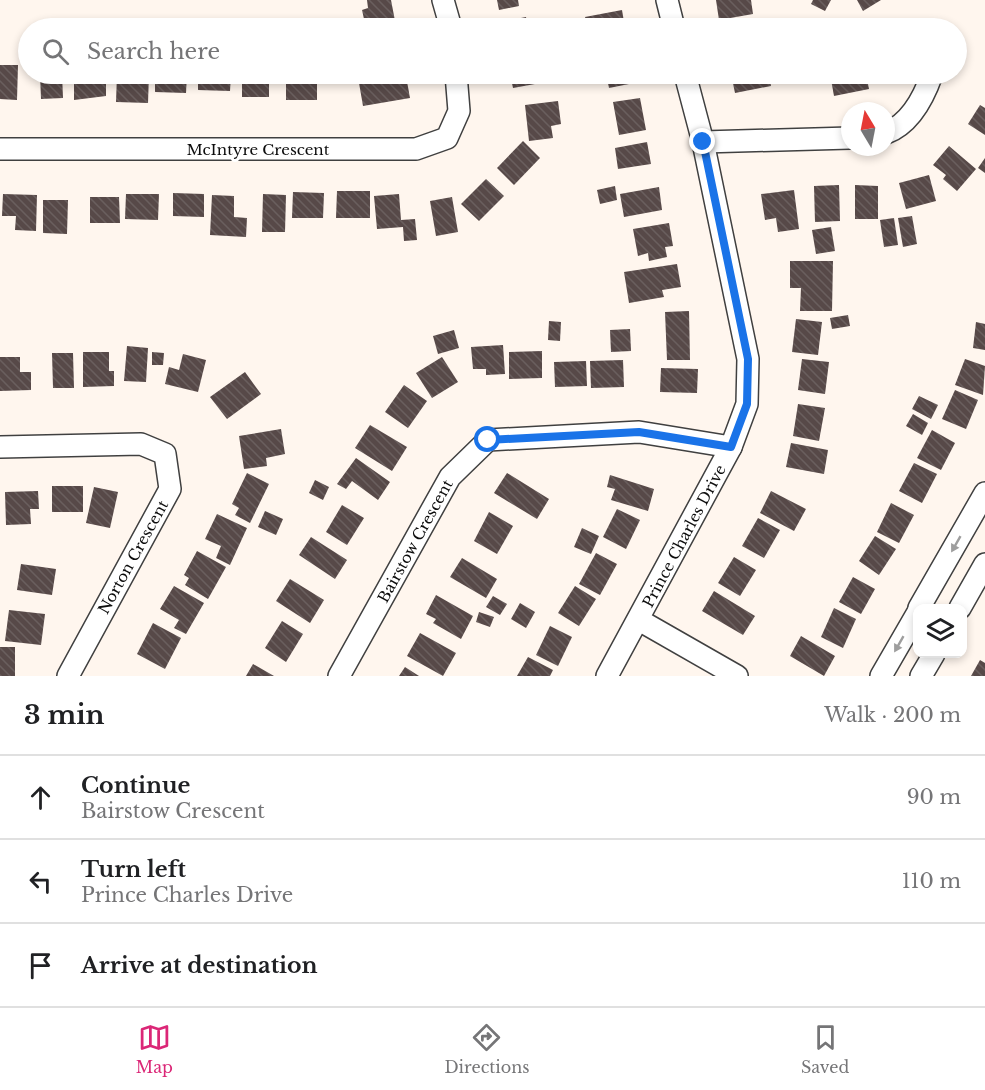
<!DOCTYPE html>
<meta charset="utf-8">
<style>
:root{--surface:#fff;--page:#f6f6f6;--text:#202124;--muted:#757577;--line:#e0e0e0;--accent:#db2777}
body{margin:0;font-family:"Libre Baskerville",serif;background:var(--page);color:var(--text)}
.controls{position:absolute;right:18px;bottom:18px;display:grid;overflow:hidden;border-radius:12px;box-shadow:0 3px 9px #0003}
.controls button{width:54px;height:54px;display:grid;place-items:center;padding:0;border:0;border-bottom:2px solid var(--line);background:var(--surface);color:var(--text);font:30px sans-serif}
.compass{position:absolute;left:841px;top:102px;width:54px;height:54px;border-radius:50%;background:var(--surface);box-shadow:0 3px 9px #0003;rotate:350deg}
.stop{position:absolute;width:18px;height:18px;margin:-14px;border:4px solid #1a73e8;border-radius:50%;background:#fff}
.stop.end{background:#1a73e8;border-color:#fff;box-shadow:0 2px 6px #0008}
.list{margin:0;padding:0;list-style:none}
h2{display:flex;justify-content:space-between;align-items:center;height:78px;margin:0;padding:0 24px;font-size:26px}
h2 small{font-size:20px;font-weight:400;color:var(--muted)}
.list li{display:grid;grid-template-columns:39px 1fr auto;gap:18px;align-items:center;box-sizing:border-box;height:84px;padding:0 24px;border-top:2px solid var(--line)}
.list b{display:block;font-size:22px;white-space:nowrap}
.list p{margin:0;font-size:20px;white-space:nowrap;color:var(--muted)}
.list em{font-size:20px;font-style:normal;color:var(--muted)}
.icon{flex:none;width:33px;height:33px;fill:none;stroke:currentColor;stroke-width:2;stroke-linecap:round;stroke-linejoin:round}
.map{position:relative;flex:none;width:985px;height:676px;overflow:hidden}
.search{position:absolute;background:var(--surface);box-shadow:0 3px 9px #0003;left:18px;right:18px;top:18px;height:66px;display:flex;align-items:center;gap:15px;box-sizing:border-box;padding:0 21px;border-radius:33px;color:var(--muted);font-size:22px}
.sheet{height:330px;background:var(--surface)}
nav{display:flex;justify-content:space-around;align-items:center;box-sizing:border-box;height:84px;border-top:2px solid var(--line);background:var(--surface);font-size:16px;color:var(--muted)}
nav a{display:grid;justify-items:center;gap:3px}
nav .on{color:var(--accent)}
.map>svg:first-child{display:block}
.building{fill:url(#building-back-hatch)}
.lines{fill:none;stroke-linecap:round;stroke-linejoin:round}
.minor-casing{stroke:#404040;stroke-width:24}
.minor{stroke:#fff;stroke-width:21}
.oneway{fill:#9e9e9e}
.route{stroke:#1a73e8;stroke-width:8}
.labels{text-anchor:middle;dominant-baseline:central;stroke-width:6;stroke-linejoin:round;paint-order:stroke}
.street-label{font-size:15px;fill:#0d0d0d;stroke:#fff}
</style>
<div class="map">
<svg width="985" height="676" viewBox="0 0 985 676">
<defs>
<pattern id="building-back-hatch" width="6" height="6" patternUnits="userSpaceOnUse" patternTransform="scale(1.5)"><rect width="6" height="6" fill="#574948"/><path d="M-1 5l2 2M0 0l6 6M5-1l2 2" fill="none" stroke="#6a5f5e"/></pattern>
</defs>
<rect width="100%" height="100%" fill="#fff6ee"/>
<g class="building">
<path d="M367 0H391L396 26 366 28 362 10 368 8Z"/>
<path d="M497 0H518L519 6 499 10Z"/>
<path d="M716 0H751L753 14 719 20Z"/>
<path d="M813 0H831L825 11 811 4Z"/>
<path d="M857 0H881L863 11Z"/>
<path d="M622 10 625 28H587L585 17Z"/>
<path d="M526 17 528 28H501L500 22Z"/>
<path d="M755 20 757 28H722V25Z"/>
<path d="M0 65H18L17 100 0 99Z"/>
<path d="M40 74H62L63 98 41 99Z"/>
<path d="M74 74H106V96L74 100Z"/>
<path d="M117 74H149L148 103 116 102Z"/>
<path d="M155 74H187L186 93 155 92Z"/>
<path d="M198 74H231L230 91 198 90Z"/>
<rect x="242" y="74" width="27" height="23"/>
<path d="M510 74H545L546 82 513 88Z"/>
<path d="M606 74H632L634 83 609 88Z"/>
<path d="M731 74H769L771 86 735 93Z"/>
<path d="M830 74H866L869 89 834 96Z"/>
<path d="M406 76 410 98 363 106 359 83Z"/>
<rect x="286" y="77" width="31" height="23"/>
<path d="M640 98 646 130 619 135 613 102Z"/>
<path d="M558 101 561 124 551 126 553 138 529 141 525 105Z"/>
<path d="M980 105 985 108V135L968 124Z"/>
<path d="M523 141 540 158 514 185 497 168Z"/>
<path d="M647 142 651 164 618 169 615 148Z"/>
<path d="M949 146 976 169 957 191 943 179 946 175 933 165Z"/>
<path d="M985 158V173L978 168Z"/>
<path d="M929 175 936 201 906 209 899 183Z"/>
<path d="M486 179 504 196 479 221 461 204Z"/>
<path d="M839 185 840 221 815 222 814 186Z"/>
<path d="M855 185 878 186V219H855Z"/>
<path d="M615 186 617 200 600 204 597 190Z"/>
<path d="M659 187 662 210 624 217 620 194Z"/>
<path d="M794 190 799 229 778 232 776 218 765 220 761 194Z"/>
<path d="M337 191H370V218H336Z"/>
<path d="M293 192 324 193 323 218H292Z"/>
<path d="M173 193 204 194V217L173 216Z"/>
<path d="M3 194 37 195 36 231 15 230 16 216H2Z"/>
<path d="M126 194H159L158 220 125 219Z"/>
<path d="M263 194 286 195 285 232H262Z"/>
<path d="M399 194 401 220 415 219 417 240 404 241 403 227 377 229 374 196Z"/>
<path d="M212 195 234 196V217L247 218 246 237 210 235Z"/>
<path d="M90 197H119L120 223H90Z"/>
<path d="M452 197 458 232 436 236 430 201Z"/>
<path d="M43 200H68L67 234 43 233Z"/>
<path d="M912 216 917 244 903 247 898 218Z"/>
<path d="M894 218 898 245 884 247 880 220Z"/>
<path d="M669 223 673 246 665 247 667 257 649 261 648 253 638 256 633 229Z"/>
<path d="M831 227 835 251 816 254 812 230Z"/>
<path d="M790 261H833L832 311H800L801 288H790Z"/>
<path d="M677 264 681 287 662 290 664 297 629 303 624 272Z"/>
<path d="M689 311 690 360H667L665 312Z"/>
<path d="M848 315 850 326 832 329 830 318Z"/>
<path d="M796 319 822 322 818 355 792 352Z"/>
<path d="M549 321 561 322 560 341 548 340Z"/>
<path d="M976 322 985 324V350L973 348Z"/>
<path d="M630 329 631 351 611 352 610 330Z"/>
<path d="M454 330 459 348 438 354 433 336Z"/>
<path d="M503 345 505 374 486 375V369H473L471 347Z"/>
<path d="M127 346 148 348 146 382 124 381Z"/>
<path d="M542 351V378L509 379V352Z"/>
<path d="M83 352H109V371H114V386L83 387Z"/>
<path d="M152 352 164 353 163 365H152Z"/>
<path d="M52 353H73L74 388H53Z"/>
<path d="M183 354 206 360 198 392 165 384 169 367 179 370Z"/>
<path d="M0 357H20V372H31V390L0 391Z"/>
<path d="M442 357 458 382 432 398 416 373Z"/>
<path d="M802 359 829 362 825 394 798 390Z"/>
<path d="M965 359 985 366 983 395 955 385Z"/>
<path d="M623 360 624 387 591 388 590 361Z"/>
<path d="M586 361 587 386 555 387 554 362Z"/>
<path d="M661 368 698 369 697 393 660 392Z"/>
<path d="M245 372 261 394 227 419 210 397Z"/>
<path d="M404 385 427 401 408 428 385 412Z"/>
<path d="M955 390 978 400 966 429 942 419Z"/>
<path d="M919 396 938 405 931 419 912 409Z"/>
<path d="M798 404 825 408 819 441 793 436Z"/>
<path d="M913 414 928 423 922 435 906 426Z"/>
<path d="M370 425 407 447 392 471 355 448Z"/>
<path d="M281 429 285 454 266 458 267 466 244 469 239 436Z"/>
<path d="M932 430 955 443 941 470 917 458Z"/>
<path d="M791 443 828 450 824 474 786 467Z"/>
<path d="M356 458 390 482 378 500 352 481 346 489 337 484Z"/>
<path d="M914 463 937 474 922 503 899 491Z"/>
<path d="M247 473 269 484 250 523 235 515 239 508 232 504Z"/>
<path d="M507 473 549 499 537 519 494 493Z"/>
<path d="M610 475 654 489 648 511 611 500 615 489 607 487Z"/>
<path d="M315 480 329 487 323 500 309 493Z"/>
<rect x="52" y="486" width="31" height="26"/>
<path d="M94 487 118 492 110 528 86 523Z"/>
<path d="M38 491 39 509H30L31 524 6 525 5 492Z"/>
<path d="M771 491 806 509 794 531 760 513Z"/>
<path d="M891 503 914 515 899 543 877 532Z"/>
<path d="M342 505 364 518 347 545 326 532Z"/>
<path d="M617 509 640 520 626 549 603 537Z"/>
<path d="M265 511 283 519 276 535 258 527Z"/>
<path d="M489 512 513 526 497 554 474 541Z"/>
<path d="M217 514 247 528 230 565 216 558 221 546 205 539Z"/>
<path d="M758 518 780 530 764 558 742 546Z"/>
<path d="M582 528 599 536 591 554 574 547Z"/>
<path d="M875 536 896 549 879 575 859 561Z"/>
<path d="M311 537 347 560 335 579 299 555Z"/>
<path d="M197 551 226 567 208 599 185 585 189 578 184 575Z"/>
<path d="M596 553 617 564 600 595 579 584Z"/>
<path d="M734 557 756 570 740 596 718 583Z"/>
<path d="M462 558 497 579 486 598 450 577Z"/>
<path d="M21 564 56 569 52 595 17 590Z"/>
<path d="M853 577 875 589 861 614 839 602Z"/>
<path d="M290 579 324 600 310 623 276 601Z"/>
<path d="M174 586 204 603 186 634 174 628 179 620 160 609Z"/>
<path d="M575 586 596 599 579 626 558 613Z"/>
<path d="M714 591 755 616 743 635 702 611Z"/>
<path d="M436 595 473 616 461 639 433 623 436 619 426 614Z"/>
<path d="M493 596 507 604 500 615 486 607Z"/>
<path d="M520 603 535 612 526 628 511 619Z"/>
<path d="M834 608 856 619 843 648 821 637Z"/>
<path d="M9 610 45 614 41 645 5 641Z"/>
<path d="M479 612 494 617 490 627 476 622Z"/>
<path d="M282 621 303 634 286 662 265 648Z"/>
<path d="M153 623 181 638 165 669 137 654Z"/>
<path d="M550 626 572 637 558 666 536 655Z"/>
<path d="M420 633 456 653 443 676 407 656Z"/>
<path d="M801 636 835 656 824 676 790 656Z"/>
<rect x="0" y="647" width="15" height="29"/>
<path d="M528 657 553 670 550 676H517Z"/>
<path d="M980 660 985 663V676H971Z"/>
<path d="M253 664 274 676H246Z"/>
<path d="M405 667 419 676H399Z"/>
</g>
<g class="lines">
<g class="minor-casing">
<g id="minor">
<path d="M443 0 451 28"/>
<path d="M667 0 674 28"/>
<path d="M886 133C910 124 924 97 932 74"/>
<path d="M703 142 850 138"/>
<path d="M0 149H416L447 138 459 111 456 74"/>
<path d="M0 447 141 444 165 454 170 489 68 676"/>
<path d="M919 608 985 493"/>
<path d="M960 608 985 564"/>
<path d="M639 620 737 676"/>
<path d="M339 676 450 477 488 440 639 432 731 447"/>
<path d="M607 676 731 447 747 404 748 359 703 142 685 74"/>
<path d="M881 676 918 612"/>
<path d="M921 676 934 654"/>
</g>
</g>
<use href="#minor" class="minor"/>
</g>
<defs><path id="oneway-solid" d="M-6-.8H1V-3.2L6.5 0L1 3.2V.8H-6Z" transform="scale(1.5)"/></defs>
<g class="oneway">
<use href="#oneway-solid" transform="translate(956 544) rotate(120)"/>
<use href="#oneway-solid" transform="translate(899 644) rotate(120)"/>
</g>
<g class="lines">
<path class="route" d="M488 440 639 432 731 447 747 404 748 359 703 142"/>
</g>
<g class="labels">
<g class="street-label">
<text x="258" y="149">McIntyre Crescent</text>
<text transform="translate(684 536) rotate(-62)">Prince Charles Drive</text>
<text transform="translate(415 541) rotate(-61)">Bairstow Crescent</text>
<text transform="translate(133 557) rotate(-61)">Norton Crescent</text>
</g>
</g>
</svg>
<div class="controls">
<button><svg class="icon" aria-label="layers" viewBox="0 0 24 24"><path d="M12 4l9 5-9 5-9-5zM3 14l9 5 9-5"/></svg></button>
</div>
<svg class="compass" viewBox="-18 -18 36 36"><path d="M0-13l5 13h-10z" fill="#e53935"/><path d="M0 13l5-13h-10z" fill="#757577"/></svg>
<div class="stop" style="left:488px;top:440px"></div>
<div class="stop end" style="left:703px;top:142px"></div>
<div class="search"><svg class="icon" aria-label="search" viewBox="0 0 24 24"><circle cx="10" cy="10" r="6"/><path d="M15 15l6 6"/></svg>Search here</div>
</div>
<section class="sheet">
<h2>3 min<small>Walk · 200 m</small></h2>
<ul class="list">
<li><svg class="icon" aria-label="ahead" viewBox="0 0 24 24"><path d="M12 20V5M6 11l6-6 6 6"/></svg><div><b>Continue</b><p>Bairstow Crescent</p></div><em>90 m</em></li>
<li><svg class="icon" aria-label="left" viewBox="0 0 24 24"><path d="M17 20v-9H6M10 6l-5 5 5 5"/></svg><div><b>Turn left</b><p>Prince Charles Drive</p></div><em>110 m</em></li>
<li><svg class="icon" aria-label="arrive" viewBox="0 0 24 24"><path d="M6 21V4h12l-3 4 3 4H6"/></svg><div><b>Arrive at destination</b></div></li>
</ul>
</section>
<nav>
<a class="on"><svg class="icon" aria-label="map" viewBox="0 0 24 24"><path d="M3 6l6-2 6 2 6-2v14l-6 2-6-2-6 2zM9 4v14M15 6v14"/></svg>Map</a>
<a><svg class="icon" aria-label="directions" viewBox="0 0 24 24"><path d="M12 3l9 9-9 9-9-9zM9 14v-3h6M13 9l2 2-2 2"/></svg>Directions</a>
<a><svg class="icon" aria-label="saved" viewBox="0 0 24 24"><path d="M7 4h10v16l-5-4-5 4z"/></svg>Saved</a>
</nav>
